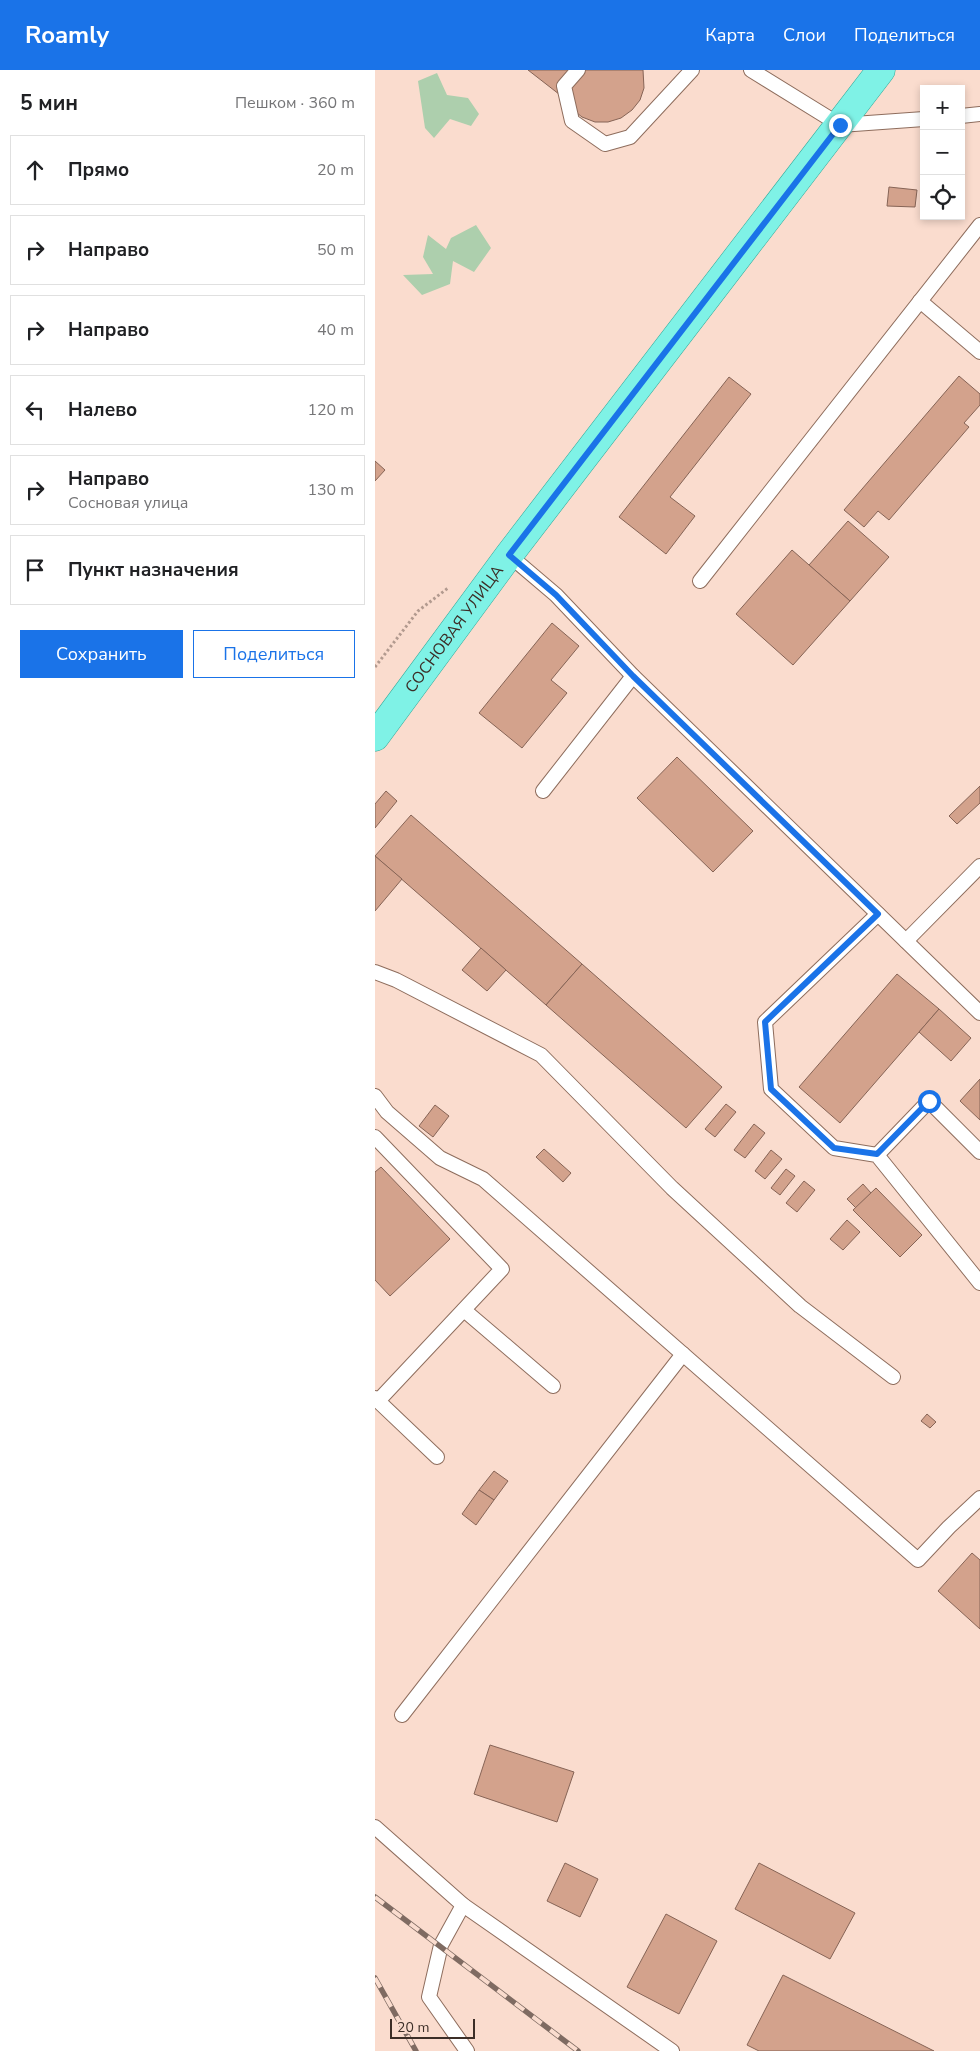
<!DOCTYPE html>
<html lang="ru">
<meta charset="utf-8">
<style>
:root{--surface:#fff;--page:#f6f6f6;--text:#202124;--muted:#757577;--line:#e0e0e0;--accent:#1a73e8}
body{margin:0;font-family:"Nunito Sans",sans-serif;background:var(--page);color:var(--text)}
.controls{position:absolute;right:15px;top:15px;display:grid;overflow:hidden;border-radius:0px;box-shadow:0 2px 8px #0003}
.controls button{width:45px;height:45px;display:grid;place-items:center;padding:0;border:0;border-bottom:1px solid var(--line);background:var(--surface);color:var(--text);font:25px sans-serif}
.scale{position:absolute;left:15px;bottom:12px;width:85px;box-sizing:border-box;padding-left:5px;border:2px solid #3c2e27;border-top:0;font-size:14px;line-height:18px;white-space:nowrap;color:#3c2e27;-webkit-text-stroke:4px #fadcce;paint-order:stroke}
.stop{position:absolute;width:15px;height:15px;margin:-11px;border:4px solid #1a73e8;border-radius:50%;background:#fff}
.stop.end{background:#1a73e8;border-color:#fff;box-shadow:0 1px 5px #0008}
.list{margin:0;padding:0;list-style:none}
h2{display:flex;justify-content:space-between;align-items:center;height:65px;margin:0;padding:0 20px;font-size:21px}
h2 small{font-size:16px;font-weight:400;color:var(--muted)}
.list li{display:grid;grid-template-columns:32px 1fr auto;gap:15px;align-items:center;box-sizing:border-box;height:70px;margin:0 10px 10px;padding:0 10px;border:1px solid var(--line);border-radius:0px}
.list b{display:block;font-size:19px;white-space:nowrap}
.list p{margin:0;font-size:16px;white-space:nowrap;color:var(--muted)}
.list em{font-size:16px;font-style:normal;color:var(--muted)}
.actions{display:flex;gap:10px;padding:15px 20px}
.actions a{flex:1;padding:11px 0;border:1px solid var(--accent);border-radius:0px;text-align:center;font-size:18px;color:var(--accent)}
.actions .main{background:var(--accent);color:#fff}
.icon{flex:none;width:28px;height:28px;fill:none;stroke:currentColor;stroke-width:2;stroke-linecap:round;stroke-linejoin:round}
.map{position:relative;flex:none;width:605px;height:1981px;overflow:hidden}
header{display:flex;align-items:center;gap:30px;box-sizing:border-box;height:70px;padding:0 25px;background:var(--accent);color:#fff}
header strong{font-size:24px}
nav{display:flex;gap:28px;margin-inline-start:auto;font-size:18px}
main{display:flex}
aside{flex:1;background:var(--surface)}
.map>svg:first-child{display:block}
.green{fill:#adcfad}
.building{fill:#d3a28c;stroke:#866456}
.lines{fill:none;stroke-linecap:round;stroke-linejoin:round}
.service-casing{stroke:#8e6d5d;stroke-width:16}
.primary-casing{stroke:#30a898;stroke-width:29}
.path{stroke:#b29a8f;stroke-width:3;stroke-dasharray:2.5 2.5;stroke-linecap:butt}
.service{stroke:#fff;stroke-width:14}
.primary{stroke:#7ff2e6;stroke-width:28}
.rail-casing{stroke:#7f6b62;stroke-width:5.5}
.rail{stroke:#fadcce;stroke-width:4;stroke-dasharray:11;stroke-linecap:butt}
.route{stroke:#1a73e8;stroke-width:6}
.labels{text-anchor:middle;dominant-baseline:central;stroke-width:4;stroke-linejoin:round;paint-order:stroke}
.street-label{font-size:16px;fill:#3c2e27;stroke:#fadcce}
</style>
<header>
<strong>Roamly</strong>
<nav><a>Карта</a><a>Слои</a><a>Поделиться</a></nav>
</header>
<main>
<aside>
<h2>5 мин<small>Пешком · 360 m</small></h2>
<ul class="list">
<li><svg class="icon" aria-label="ahead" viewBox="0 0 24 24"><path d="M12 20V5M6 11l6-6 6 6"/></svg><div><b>Прямо</b></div><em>20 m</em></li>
<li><svg class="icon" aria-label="right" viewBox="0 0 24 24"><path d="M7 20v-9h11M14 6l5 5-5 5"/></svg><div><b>Направо</b></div><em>50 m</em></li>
<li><svg class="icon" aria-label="right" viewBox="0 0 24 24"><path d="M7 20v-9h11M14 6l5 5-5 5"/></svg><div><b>Направо</b></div><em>40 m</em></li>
<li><svg class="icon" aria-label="left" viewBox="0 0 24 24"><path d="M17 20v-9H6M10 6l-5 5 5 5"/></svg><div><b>Налево</b></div><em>120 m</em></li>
<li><svg class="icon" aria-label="right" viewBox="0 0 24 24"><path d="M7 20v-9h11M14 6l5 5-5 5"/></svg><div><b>Направо</b><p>Сосновая улица</p></div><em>130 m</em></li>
<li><svg class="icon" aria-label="arrive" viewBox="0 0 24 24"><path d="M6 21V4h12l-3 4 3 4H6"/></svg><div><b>Пункт назначения</b></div></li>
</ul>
<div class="actions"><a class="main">Сохранить</a><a>Поделиться</a></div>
</aside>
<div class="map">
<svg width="605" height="1981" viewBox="0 0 605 1981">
<rect width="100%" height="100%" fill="#fadcce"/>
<g class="green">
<path d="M62 3 72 25 93 28 104 44 96 56 75 49 59 68 50 58 43 11Z"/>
<path d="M101 155 116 178 99 202 78 191 75 214 47 225 28 205 58 204 48 187 53 165 71 179 76 168Z"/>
</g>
<g class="building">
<path d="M153 0H268L269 18 265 30 257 40 246 48 233 52H220L207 47 197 39 189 28Z"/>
<path d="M514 117 542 120 540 137 512 136Z"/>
<path d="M584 306 605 324V335L589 353 594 357 514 450 503 441 489 457 469 440Z"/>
<path d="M354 307 376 324 295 427 320 446 291 484 244 447Z"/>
<path d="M0 391 10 400 0 411Z"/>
<path d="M473 451 514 487 475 531 434 495Z"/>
<path d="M417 480 475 531 418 595 361 544Z"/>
<path d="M177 553 204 576 176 610 192 623 147 678 104 643Z"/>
<path d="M302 687 378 761 338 802 262 728Z"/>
<path d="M605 716V733L582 754 574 746Z"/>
<path d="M11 721 22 731 0 758V734Z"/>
<path d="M36 745 207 894 171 935 0 786Z"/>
<path d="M0 786 27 809 0 841Z"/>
<path d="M106 878 131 900 112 921 87 900Z"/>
<path d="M207 894 347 1017 311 1058 171 935Z"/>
<path d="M522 904 564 939 465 1053 424 1017Z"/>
<path d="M564 939 596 968 576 991 544 962Z"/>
<path d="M605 1009V1050L585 1031Z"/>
<path d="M351 1034 361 1042 340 1067 330 1059Z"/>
<path d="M60 1035 74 1046 58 1067 44 1056Z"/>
<path d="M379 1054 390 1063 370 1088 359 1080Z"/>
<path d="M169 1079 196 1103 188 1112 161 1087Z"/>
<path d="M396 1080 407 1089 390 1109 380 1101Z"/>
<path d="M6 1097 75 1169 15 1226 0 1210V1102Z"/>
<path d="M411 1099 420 1106 405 1125 396 1118Z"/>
<path d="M429 1111 440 1120 422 1142 411 1133Z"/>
<path d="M488 1114 496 1123 481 1138 472 1129Z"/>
<path d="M501 1118 547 1165 525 1187 478 1140Z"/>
<path d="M472 1150 485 1162 468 1180 455 1169Z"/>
<path d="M552 1344 561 1352 555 1358 546 1351Z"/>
<path d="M119 1401 133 1411 119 1430 104 1420Z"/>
<path d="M104 1420 119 1430 101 1455 87 1444Z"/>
<path d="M597 1483 605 1490V1559L563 1521Z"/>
<path d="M115 1675 199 1702 182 1752 99 1724Z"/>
<path d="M190 1793 223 1809 205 1847 172 1831Z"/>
<path d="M384 1793 480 1843 455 1889 360 1839Z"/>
<path d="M291 1844 342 1871 304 1944 252 1917Z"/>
<path d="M408 1905 559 1981H384L372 1975Z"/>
</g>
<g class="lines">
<g class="service-casing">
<g id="service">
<path d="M203 0 189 16 197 51 230 74 255 67 317 0"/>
<path d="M376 0 465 55 549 49"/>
<path d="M586 46 605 44"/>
<path d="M545 231 605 282"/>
<path d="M134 485 181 525 258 606 605 943"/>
<path d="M325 511 605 155"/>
<path d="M168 721 258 606"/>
<path d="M503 844 390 952 396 1019 459 1078 502 1085 605 1213"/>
<path d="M531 871 605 796"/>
<path d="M0 902 21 910 166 985 297 1118 425 1236 518 1307"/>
<path d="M0 1026 12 1042 65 1088 108 1109 543 1490 574 1457 605 1428"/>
<path d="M0 1067 127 1199 3 1331"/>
<path d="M502 1085 554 1031 605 1082"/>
<path d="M89 1240 178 1316"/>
<path d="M0 1328 62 1387"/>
<path d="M27 1645 308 1284"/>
<path d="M0 1757 88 1835 297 1981"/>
<path d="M88 1835 66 1875 54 1927 92 1981"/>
</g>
</g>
<g class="primary-casing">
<g id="primary">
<path id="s1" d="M0 667 134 485 506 0"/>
</g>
</g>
<path class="path" d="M0 597 43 541 73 518"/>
<use href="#service" class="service"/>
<use href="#primary" class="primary"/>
<g class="rail-casing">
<g id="rail">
<path d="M0 1827 203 1981"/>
<path d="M0 1908 41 1981"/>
</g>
</g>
<use href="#rail" class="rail"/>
</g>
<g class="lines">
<path class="route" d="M465 55 134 485 181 525 258 606 503 844 390 952 396 1019 459 1078 502 1084 554 1031"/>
</g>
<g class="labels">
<g class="street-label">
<text stroke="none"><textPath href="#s1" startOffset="134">СОСНОВАЯ УЛИЦА</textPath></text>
</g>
</g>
</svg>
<div class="controls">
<button>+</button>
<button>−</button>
<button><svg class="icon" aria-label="locate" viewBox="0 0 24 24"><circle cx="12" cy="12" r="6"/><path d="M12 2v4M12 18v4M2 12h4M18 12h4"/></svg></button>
</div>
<div class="scale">20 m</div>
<div class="stop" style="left:554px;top:1031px"></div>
<div class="stop end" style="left:465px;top:55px"></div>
</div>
</main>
